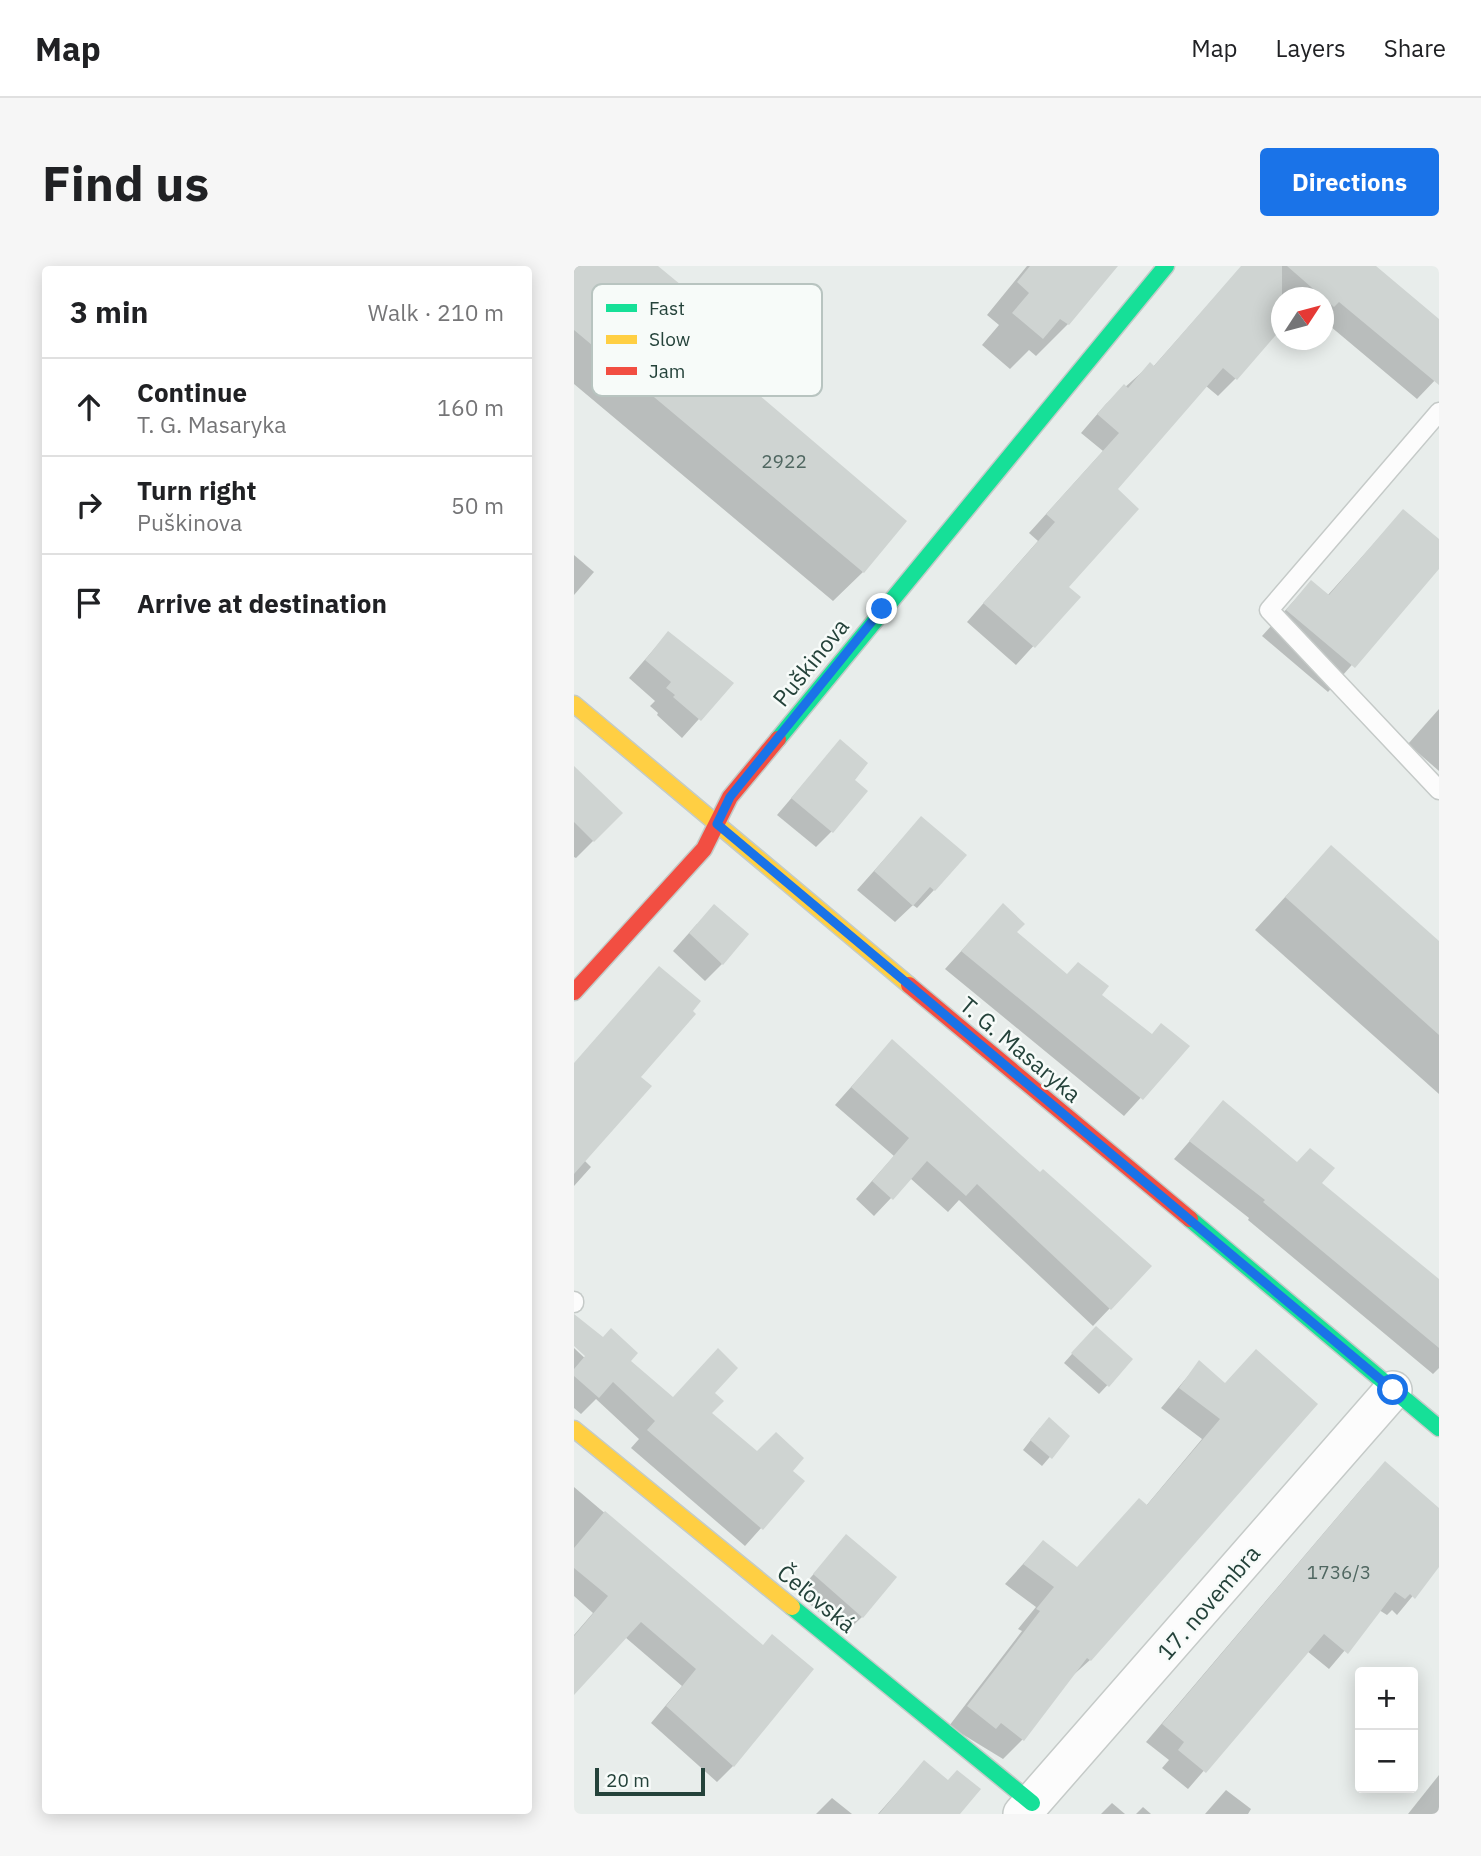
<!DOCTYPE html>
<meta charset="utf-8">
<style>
:root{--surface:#fff;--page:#f6f6f6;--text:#202124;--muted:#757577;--line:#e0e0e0;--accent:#1a73e8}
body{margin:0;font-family:"IBM Plex Sans",sans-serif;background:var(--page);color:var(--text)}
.controls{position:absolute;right:21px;bottom:21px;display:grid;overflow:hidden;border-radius:7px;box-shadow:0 4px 18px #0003}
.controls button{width:63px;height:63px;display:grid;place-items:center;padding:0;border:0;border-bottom:2px solid var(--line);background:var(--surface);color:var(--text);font:35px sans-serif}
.compass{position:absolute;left:697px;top:21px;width:63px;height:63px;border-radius:50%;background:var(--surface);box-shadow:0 4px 18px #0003;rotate:54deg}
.scale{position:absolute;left:21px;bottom:18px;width:110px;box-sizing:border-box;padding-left:7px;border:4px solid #24423a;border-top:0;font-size:19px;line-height:24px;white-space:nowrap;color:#24423a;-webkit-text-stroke:5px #f7fbf9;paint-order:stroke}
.stop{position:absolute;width:21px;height:21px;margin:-16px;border:5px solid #1a73e8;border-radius:50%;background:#fff}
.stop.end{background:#1a73e8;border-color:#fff;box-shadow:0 2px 7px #0008}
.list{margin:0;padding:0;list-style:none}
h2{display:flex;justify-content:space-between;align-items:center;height:91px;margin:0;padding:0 28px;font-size:30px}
h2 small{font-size:23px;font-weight:400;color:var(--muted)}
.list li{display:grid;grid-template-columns:46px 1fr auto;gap:21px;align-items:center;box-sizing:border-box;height:98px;padding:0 28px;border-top:2px solid var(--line)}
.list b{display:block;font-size:26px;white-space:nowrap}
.list p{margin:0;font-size:23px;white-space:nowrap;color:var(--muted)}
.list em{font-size:23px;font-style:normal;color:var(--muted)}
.icon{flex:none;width:38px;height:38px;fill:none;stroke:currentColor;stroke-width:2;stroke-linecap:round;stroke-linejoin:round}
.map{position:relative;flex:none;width:865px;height:1548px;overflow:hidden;border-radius:7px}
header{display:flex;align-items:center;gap:42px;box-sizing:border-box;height:98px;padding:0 35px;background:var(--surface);border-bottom:2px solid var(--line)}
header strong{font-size:33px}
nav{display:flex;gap:38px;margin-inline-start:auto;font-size:24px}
.intro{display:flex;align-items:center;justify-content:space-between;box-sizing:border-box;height:168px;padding:0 42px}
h1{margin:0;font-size:49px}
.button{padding:18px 32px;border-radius:7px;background:var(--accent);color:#fff;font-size:24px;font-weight:700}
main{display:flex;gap:42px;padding:0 42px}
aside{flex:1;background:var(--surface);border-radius:7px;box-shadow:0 4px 18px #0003}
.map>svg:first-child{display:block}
.shadow{fill:#0003}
.building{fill:#cfd4d2}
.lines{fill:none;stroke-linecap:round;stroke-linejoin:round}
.lane-casing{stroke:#c5cac8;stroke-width:21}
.street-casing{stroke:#c5cac8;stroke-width:40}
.fast-casing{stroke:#c3cbc8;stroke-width:19}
.slow-casing{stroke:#c3cbc8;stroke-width:19}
.jam-casing{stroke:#c3cbc8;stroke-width:19}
.lane{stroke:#fcfcfc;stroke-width:18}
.street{stroke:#fcfcfc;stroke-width:37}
.fast{stroke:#16e098;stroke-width:16}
.slow{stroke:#ffcf43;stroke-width:16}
.jam{stroke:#f24e42;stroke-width:16}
.route{stroke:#1a73e8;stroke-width:9}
.labels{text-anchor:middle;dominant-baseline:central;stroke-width:5;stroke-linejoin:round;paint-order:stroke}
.number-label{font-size:19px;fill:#506761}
.street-label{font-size:23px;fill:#24423a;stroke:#f7fbf9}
.key{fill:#f7fbf9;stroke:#b8c4c0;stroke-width:2}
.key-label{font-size:19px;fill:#24423a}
</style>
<header>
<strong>Map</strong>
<nav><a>Map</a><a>Layers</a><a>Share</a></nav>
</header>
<div class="intro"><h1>Find us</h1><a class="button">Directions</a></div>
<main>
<aside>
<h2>3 min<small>Walk · 210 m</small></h2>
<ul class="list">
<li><svg class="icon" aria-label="ahead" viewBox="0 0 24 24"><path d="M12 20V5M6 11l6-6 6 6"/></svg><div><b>Continue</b><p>T. G. Masaryka</p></div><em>160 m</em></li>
<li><svg class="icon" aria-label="right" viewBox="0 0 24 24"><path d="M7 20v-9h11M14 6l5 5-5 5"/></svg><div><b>Turn right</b><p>Puškinova</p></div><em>50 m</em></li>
<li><svg class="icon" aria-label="arrive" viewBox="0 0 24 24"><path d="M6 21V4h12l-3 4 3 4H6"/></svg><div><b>Arrive at destination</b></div></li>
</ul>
</aside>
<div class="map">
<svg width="865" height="1548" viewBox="0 0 865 1548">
<rect width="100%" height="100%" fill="#e8edeb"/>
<g class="shadow">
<path d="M0 0H81L128 82 289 306 259 335 0 118Z"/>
<path d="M453 0H542L494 58 462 90 455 84 436 103 408 79 425 59 413 49Z"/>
<path d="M679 0H800L865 54V110L843 133 750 55V32H708V59L661 113 644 130 632 120 541 224 493 321 504 331 442 399 393 356 464 275 455 267 529 185 507 167 532 138 576 99 579 101 656 14Z"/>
<path d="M829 245 865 276V300L754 426 688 370 737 316 753 330Z"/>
<path d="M0 289 20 306 0 329Z"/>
<path d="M94 367 157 417 108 472 83 449 84 447 76 440 81 435 55 412Z"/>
<path d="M865 443V505L834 478Z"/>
<path d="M266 475 278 514 258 565 242 581 203 549Z"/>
<path d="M0 504 47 547 2 592 0 591Z"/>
<path d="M347 552 360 624 343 642 339 639 321 656 283 624Z"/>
<path d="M757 581 865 677V828L681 664Z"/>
<path d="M429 639 440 667 492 710 525 729 577 770 614 780 550 850 371 703Z"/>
<path d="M123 658 148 698 131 715 99 685Z"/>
<path d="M318 775 466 909 575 1001 519 1060 385 934 374 946 336 912 300 950 282 933 320 890 261 839Z"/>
<path d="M0 798 65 811 10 894 17 901 0 920Z"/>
<path d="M649 837 865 1015V1102L859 1108 674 954 675 952 600 893Z"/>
<path d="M0 1050 98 1133 139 1127 135 1147 183 1187 216 1205 228 1216 171 1280 57 1182 65 1173 22 1133 7 1148 0 1142V1082L17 1098 19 1095 0 1077Z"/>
<path d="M513 1071 557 1094 525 1128 490 1097Z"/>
<path d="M682 1085 741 1138 516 1394 496 1412 448 1474 429 1493 375 1460 448 1365 444 1363 462 1341 431 1318 469 1276 502 1303 565 1234 572 1240 628 1173 587 1142 625 1097 650 1119Z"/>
<path d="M466 1162 494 1170 468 1200 449 1184Z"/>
<path d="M794 1215 833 1263 865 1289V1298L823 1349 818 1344 813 1349 805 1344 755 1403 733 1385 614 1523 588 1502 595 1494 572 1476Z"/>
<path d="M0 1221 188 1381 159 1500 143 1516 77 1457 108 1420 51 1371 0 1425V1369L19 1347 0 1330Z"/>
<path d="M273 1270 288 1351 270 1368 223 1327Z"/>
<path d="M350 1496 373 1516 404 1524 384 1548H304Z"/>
<path d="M865 1509V1548H834Z"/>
<path d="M652 1524 677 1543 674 1548H631Z"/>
<path d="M258 1532 278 1548H242Z"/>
<path d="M538 1537 551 1548H527Z"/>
<path d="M569 1541 577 1548H562Z"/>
</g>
<g class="building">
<path d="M0 0H84L152 56 130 82 333 255 290 307 0 64Z"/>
<path d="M456 0H544L495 59 486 53 469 73 438 47 455 27 443 16Z"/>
<path d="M667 0H708V62L663 114 649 102 544 223 565 243 495 321 507 331 461 382 409 337 481 256 472 248 545 167 523 148 550 118 554 122 576 96 580 100Z"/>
<path d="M713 0H802L865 53V119L765 36 760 41Z"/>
<path d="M829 243 865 273V303L781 402 712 344 737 314 755 329Z"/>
<path d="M94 365 160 417 127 455 99 431 101 429 92 422 97 416 71 394Z"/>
<path d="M266 473 294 497 281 514 294 525 259 567 217 532Z"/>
<path d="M0 500 49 547 20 576 0 556Z"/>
<path d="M347 550 393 589 361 625 356 621 339 640 300 605Z"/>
<path d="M757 579 865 675V769L711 631Z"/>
<path d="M429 637 451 658 443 666 493 708 504 696 535 720 528 729 578 768 587 757 616 780 569 834 387 685Z"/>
<path d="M140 638 175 668 149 699 115 667Z"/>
<path d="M85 700 127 735 119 745 122 748 67 811 78 820 0 908V797Z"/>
<path d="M318 773 466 906 469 903 578 1000 537 1044 403 918 392 930 353 895 319 934 298 915 335 872 277 821Z"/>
<path d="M649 834 723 896 736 882 761 902 748 917 865 1013V1082L689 936 691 934 615 875Z"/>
<path d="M0 1048 29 1071 37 1062 64 1087 57 1095 99 1131 144 1082 164 1102 141 1127 150 1135 138 1147 183 1185 202 1166 230 1192 219 1205 231 1215 189 1264 73 1164 81 1155 39 1116 25 1132 0 1110V1103L11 1090 0 1080Z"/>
<path d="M522 1060 559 1093 535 1121 497 1087Z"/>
<path d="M682 1083 744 1138 517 1395 513 1392 450 1475 427 1457 422 1463 393 1440 466 1345 462 1343 480 1321 449 1298 469 1274 503 1301 565 1232 573 1239 646 1153 605 1122 625 1094 651 1117Z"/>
<path d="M475 1151 496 1170 478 1193 456 1174Z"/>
<path d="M811 1195 865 1242V1301L841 1333 836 1328 831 1333 821 1326 774 1388 750 1368 632 1507 604 1484 610 1476 588 1458Z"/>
<path d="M31 1245 189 1379 198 1368 240 1403 160 1501 92 1440 122 1403 67 1356 0 1429V1370L34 1330 0 1302V1282Z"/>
<path d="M272 1268 323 1311 289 1352 239 1308Z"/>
<path d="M350 1494 374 1514 383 1504 407 1523 386 1548H305Z"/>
</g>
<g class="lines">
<g class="lane-casing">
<g id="lane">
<path d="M865 146 695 344 865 524"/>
<path d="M0 1035V1037"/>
</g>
</g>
<g class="street-casing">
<path id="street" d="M448 1548 819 1124"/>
</g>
<g class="fast-casing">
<g id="fast">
<path d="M204 473 592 0"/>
<path d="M616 953 865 1162"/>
<path d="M218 1341 458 1537"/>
</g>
</g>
<g class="slow-casing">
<g id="slow">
<path d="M0 438 335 719"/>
<path d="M0 1163 218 1341"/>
</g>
</g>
<g class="jam-casing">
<g id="jam">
<path d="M335 719 616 953"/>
<path d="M0 726 130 583 156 531 204 473"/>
</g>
</g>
<use href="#lane" class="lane"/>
<use href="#street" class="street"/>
<use href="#fast" class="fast"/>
<use href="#slow" class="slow"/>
<use href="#jam" class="jam"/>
</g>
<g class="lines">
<path class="route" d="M308 343 156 531 143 558 819 1124"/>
</g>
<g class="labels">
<g class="number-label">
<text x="210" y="195">2922</text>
<text x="765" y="1306">1736/3</text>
</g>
<g class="street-label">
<text transform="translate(236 396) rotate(-51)">Puškinova</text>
<text transform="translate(447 783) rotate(40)">T. G. Masaryka</text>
<text transform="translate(243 1332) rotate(39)">Čeľovská</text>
<text transform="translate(634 1336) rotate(-49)">17. novembra</text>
</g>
</g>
<rect x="18" y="18" width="230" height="112" rx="10" class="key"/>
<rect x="32" y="38" width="31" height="8" fill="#16e098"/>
<rect x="32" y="69" width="31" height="9" fill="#ffcf43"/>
<rect x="32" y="101" width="31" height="8" fill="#f24e42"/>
<g class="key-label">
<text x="75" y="49">Fast</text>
<text x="75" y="80">Slow</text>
<text x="75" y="112">Jam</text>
</g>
</svg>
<div class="controls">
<button>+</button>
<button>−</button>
</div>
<svg class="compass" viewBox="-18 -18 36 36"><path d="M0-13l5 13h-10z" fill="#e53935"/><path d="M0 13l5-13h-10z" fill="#757577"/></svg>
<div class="scale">20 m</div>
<div class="stop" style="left:819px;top:1124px"></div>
<div class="stop end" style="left:308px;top:343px"></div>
</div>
</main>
